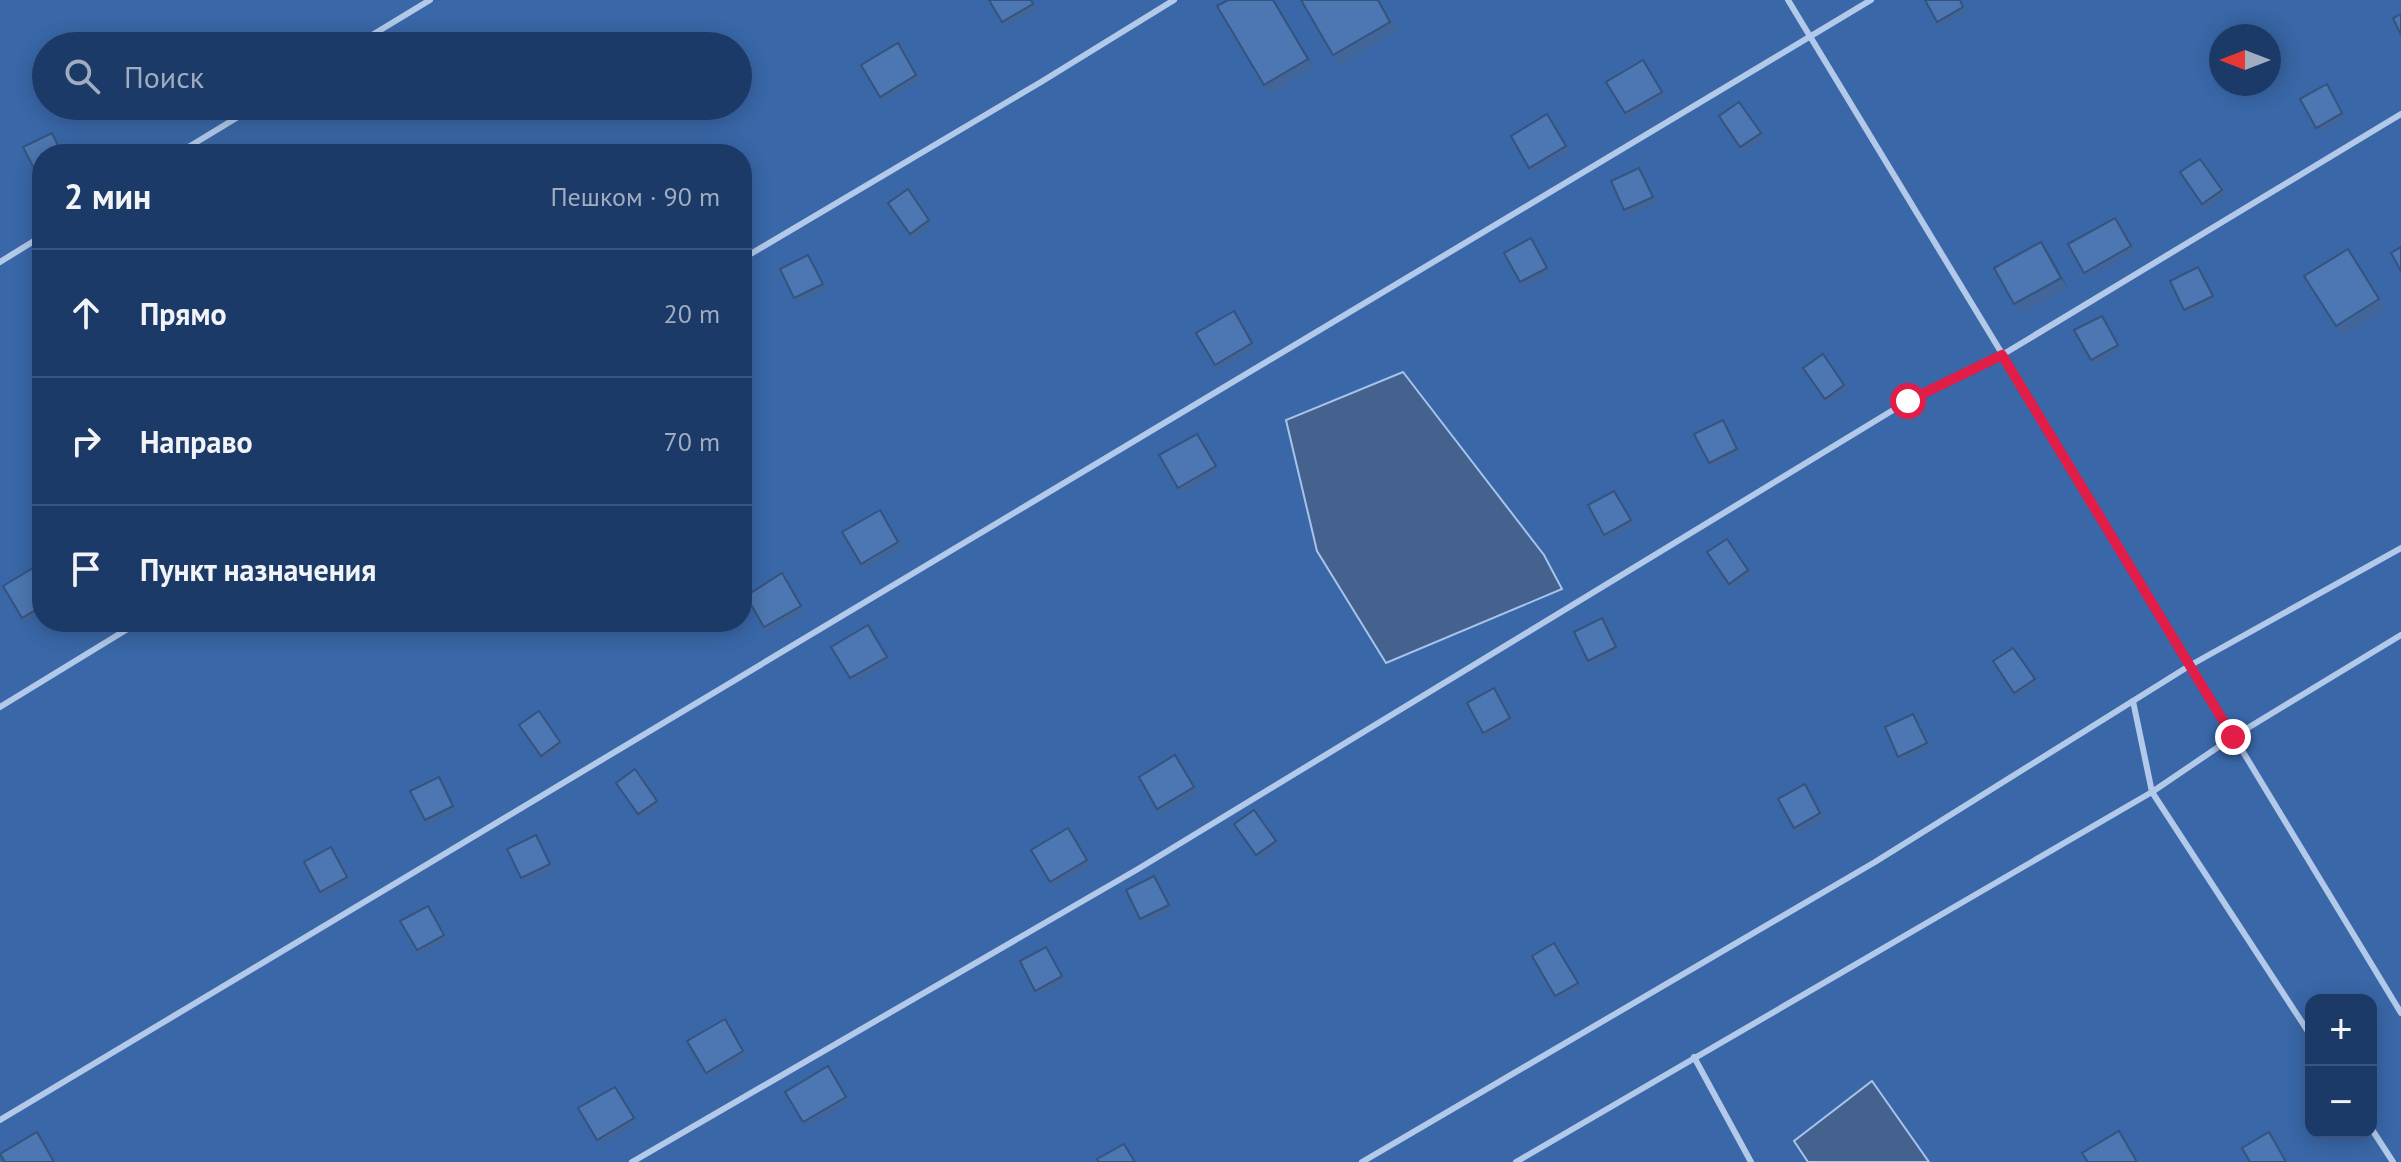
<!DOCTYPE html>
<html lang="ru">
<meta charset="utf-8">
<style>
:root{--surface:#1c3a68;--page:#294571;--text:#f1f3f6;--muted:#a0adc0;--line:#3a547c}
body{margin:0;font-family:"PT Sans",sans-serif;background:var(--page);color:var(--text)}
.controls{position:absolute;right:24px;bottom:24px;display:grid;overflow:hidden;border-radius:16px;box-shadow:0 4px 20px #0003}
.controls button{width:72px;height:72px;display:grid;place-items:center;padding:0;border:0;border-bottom:2px solid var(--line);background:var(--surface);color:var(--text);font:40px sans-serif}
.compass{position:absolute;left:2209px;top:24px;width:72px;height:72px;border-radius:50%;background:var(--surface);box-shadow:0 4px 20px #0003;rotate:270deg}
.stop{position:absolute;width:24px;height:24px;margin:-18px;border:6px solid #e11d48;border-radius:50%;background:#fff}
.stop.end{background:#e11d48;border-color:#fff;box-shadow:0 2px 8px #0008}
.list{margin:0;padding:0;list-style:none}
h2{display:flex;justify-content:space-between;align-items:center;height:104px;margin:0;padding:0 32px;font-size:34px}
h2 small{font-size:26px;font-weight:400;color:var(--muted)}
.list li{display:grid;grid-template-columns:52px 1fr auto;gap:24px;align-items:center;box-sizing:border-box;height:128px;padding:0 32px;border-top:2px solid var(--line)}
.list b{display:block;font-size:30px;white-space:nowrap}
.list em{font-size:26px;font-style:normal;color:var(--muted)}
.icon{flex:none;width:44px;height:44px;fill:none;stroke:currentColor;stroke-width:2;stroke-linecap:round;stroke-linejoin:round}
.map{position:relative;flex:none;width:2401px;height:1162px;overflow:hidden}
.search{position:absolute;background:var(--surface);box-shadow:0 4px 20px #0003;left:32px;top:32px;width:720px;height:88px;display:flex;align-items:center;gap:20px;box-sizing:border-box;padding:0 28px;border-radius:44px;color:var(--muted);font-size:30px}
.panel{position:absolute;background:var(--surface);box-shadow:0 4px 20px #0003;left:32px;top:144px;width:720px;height:488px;border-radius:32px}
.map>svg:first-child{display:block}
.green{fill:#3967a7;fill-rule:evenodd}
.water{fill:#45618e;stroke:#a6c4eb;stroke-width:2}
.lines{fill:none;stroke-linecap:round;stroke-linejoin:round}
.service{stroke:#b2c9ea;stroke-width:6}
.wall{fill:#426699}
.shaded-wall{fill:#36537d}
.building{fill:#4d77b2;stroke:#36537d;stroke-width:2}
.route{stroke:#e11d48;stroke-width:10}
</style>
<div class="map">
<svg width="2401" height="1162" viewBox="0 0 2401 1162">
<rect width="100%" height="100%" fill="#254d8b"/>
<path class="green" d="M0 0H2401V1162H0ZM2221 36H2269V84H2221ZM46 46H738V106H46ZM42 154H742V622H42ZM2311 1000H2371V1132H2311Z"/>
<g class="water">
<path d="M1403 372 1544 555 1562 589 1386 663 1317 551 1286 420Z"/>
<path d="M1872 1081 1929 1162H1808L1794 1141Z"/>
</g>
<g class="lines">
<g class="service">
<path d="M1788 0 2401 1013"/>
<path d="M354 46 430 0"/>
<path d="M177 154 256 106"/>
<path d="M742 259 1041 82 1174 0"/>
<path d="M0 262 42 236"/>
<path d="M2133 701 2152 792 2311 1036"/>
<path d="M0 707 139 622"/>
<path d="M1694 1057 1751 1162"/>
<path d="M0 1120 1871 0"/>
<path d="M2371 1128 2393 1162"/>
<path d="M632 1162 1138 869 1908 401 2002 355 2401 114"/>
<path d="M1362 1162 1875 862 2189 666 2401 548"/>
<path d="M1516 1162 2152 792 2233 737 2401 635"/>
</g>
</g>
<g class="wall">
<path d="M989 0H1031L1037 9 1006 27Z"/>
<path d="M1228 0H1274L1314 68 1270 94 1264 85Z"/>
<path d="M1379 0 1397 31 1340 65 1333 55Z"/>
<path d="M1960 0 1967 12 1940 27 1937 22Z"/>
<path d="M898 43 920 80 883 102 880 97Z"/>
<path d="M1647 65 1665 97 1629 118 1625 113Z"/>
<path d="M2327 84 2346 118 2319 133 2316 128Z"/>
<path d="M1739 102 1764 138 1744 152 1719 116Z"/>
<path d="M1551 119 1570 151 1533 173 1529 168Z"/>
<path d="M2200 159 2226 195 2205 209 2180 172Z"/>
<path d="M1642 173 1657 202 1628 216 1624 210Z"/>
<path d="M908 189 933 225 914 239 888 203Z"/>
<path d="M2119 223 2135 251 2087 278 2084 273Z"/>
<path d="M1534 243 1551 273 1523 288 1520 282Z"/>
<path d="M2348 249 2386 309 2343 336 2336 326Z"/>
<path d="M2048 252 2068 288 2021 314 2014 304Z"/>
<path d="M812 260 826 289 797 303 794 298Z"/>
<path d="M2202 272 2216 301 2187 315 2184 310Z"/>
<path d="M1237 316 1256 348 1218 370 1215 365Z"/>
<path d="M2102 316 2121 350 2094 365 2091 360Z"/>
<path d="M1823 354 1848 390 1828 404 1803 368Z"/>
<path d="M1723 420 1740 454 1712 468 1709 463Z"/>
<path d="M1200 439 1219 471 1182 493 1178 488Z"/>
<path d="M1614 491 1634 525 1608 540 1604 535Z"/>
<path d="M883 515 902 547 865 569 861 564Z"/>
<path d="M1727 539 1752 575 1732 589 1707 552Z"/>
<path d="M42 567V613L25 623 22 618Z"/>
<path d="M782 573 805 611 768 632 764 627Z"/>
<path d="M1606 623 1620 652 1591 666 1588 661Z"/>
<path d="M868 625 890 662 854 683 850 678Z"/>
<path d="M2013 648 2038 684 2018 698 1993 661Z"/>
<path d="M1497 693 1514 723 1487 738 1483 733Z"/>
<path d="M539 711 564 747 544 761 519 725Z"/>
<path d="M1913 714 1931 748 1902 762 1898 757Z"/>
<path d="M1175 755 1198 793 1161 814 1157 809Z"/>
<path d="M635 769 660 806 641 819 616 783Z"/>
<path d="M443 782 456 811 428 825 425 820Z"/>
<path d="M1805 784 1824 818 1797 834 1794 828Z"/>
<path d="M1254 810 1279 846 1260 860 1234 824Z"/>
<path d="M1071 833 1090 865 1053 887 1050 882Z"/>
<path d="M536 835 553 870 525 883 521 878Z"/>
<path d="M335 853 351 882 324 897 320 892Z"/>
<path d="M1158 881 1172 910 1144 924 1140 919Z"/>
<path d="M428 906 447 940 420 955 417 950Z"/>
<path d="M1046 947 1066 981 1039 996 1035 991Z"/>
<path d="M1557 948 1581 988 1559 1001 1555 996Z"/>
<path d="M728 1024 747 1056 710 1078 706 1073Z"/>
<path d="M828 1066 849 1102 806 1127 803 1122Z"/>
<path d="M619 1092 637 1123 601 1145 597 1140Z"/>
</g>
<g class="shaded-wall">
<path d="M1273 0H1274L1314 68 1308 59Z"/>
<path d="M2041 242 2048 252 2068 288 2061 278Z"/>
</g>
<g class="building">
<path d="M989 0H1031L1033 4 1002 22Z"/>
<path d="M1228 0H1273L1308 59 1264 85 1217 6Z"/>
<path d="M1301 0H1378L1390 22 1333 55Z"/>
<path d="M1925 0H1960L1963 7 1937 22Z"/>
<path d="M2401 14V35L2393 18Z"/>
<path d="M898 43 916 75 880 97 861 65Z"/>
<path d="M1643 60 1662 92 1625 113 1606 82Z"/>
<path d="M2327 84 2342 113 2316 128 2300 99Z"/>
<path d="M1739 102 1761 133 1740 147 1719 116Z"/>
<path d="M1547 114 1566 146 1529 168 1511 136Z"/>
<path d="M52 133 62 154H42V174L38 176 23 147Z"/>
<path d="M2200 159 2222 190 2202 204 2180 172Z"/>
<path d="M1639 168 1653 197 1624 210 1611 181Z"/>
<path d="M908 189 929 220 910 234 888 203Z"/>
<path d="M2115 218 2131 246 2084 273 2068 244Z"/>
<path d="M1531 238 1547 268 1520 282 1504 253Z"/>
<path d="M2041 242 2061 278 2014 304 1994 268Z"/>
<path d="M2401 247V271L2391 253Z"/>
<path d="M2348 249 2379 299 2336 326 2304 276Z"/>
<path d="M808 255 823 284 794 298 780 269Z"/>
<path d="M2198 267 2213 296 2184 310 2170 281Z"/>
<path d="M1234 311 1252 343 1215 365 1196 333Z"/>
<path d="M2102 316 2118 345 2091 360 2074 330Z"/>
<path d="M1823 354 1844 385 1825 399 1803 368Z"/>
<path d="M1723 420 1737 449 1709 463 1694 434Z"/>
<path d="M1197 434 1216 466 1178 488 1159 455Z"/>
<path d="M1614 491 1631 520 1604 535 1588 505Z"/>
<path d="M880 510 898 542 861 564 842 532Z"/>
<path d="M1727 539 1748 570 1729 584 1707 552Z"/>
<path d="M40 564 42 568V606L22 618 3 586Z"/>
<path d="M782 573 801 606 764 627 746 596Z"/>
<path d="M1602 618 1616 647 1588 661 1574 632Z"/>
<path d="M868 625 887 657 850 678 831 647Z"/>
<path d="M2013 648 2035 679 2014 693 1993 661Z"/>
<path d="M1494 688 1510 718 1483 733 1467 703Z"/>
<path d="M539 711 560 742 541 756 519 725Z"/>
<path d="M1913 714 1927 743 1898 757 1885 727Z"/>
<path d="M1175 755 1194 787 1157 809 1139 777Z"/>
<path d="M635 769 657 801 638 814 616 783Z"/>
<path d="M439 777 453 806 425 820 410 791Z"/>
<path d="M1805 784 1820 813 1794 828 1778 799Z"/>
<path d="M1254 810 1276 841 1256 855 1234 824Z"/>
<path d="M1068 828 1087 860 1050 882 1031 850Z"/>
<path d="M536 835 550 864 521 878 507 849Z"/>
<path d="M331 847 347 877 320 892 304 862Z"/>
<path d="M1154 876 1169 905 1140 919 1126 890Z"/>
<path d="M428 906 444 935 417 950 400 921Z"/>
<path d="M1554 943 1578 983 1555 996 1532 956Z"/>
<path d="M1046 947 1062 976 1035 991 1020 961Z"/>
<path d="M725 1019 743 1051 706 1073 687 1041Z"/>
<path d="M828 1066 846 1097 803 1122 785 1092Z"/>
<path d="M615 1087 634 1118 597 1140 578 1108Z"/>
<path d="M2119 1131 2137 1162H2088L2082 1153Z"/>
<path d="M37 1132 54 1162H5L0 1154Z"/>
<path d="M2269 1132 2286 1162H2250L2242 1148Z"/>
<path d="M1124 1144 1135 1162H1099L1097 1159Z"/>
</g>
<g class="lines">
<path class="route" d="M1908 401 2002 355 2233 737"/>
</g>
</svg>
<div class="controls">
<button>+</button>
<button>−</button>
</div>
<svg class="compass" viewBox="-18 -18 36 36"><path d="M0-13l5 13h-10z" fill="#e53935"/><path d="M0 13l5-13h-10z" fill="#a0adc0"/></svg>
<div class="stop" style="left:1908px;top:401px"></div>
<div class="stop end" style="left:2233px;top:737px"></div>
<div class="search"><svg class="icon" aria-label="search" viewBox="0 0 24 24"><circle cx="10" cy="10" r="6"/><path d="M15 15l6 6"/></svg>Поиск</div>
<section class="panel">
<h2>2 мин<small>Пешком · 90 m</small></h2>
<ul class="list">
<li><svg class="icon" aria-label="ahead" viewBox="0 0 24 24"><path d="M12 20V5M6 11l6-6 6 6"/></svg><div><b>Прямо</b></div><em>20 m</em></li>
<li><svg class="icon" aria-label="right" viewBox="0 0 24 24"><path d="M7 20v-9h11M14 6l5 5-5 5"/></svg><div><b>Направо</b></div><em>70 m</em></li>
<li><svg class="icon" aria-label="arrive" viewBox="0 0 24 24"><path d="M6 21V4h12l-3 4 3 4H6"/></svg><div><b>Пункт назначения</b></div></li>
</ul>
</section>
</div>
